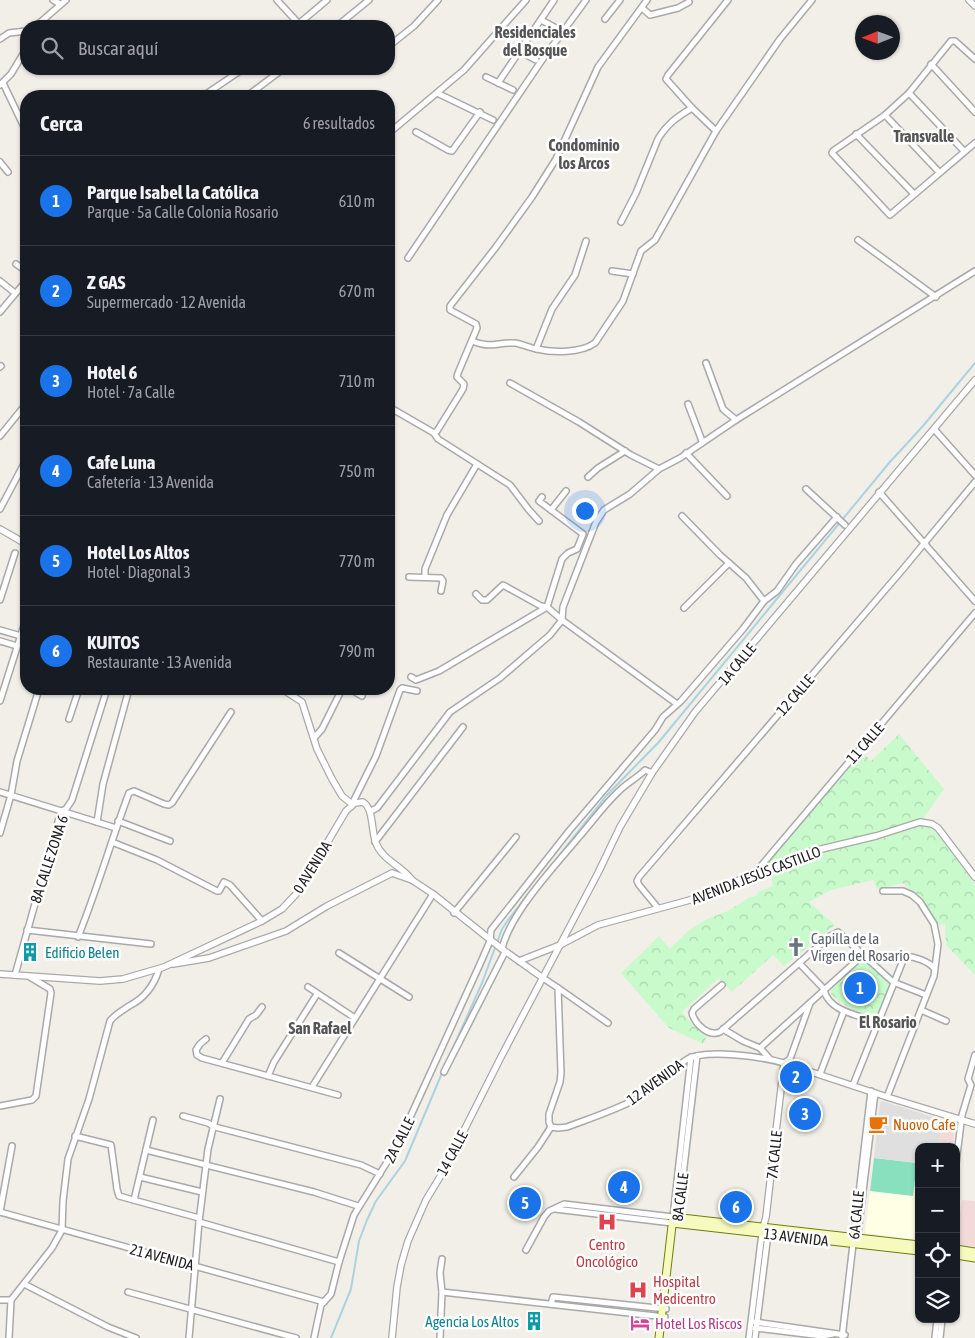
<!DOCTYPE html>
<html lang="es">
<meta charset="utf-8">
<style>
:root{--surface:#171b24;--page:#242831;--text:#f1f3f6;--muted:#9ea1a6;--line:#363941;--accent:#1a73e8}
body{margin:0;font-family:"Asap Condensed",sans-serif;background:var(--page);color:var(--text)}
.controls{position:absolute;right:15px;bottom:15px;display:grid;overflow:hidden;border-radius:10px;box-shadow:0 1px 4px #0004}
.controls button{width:45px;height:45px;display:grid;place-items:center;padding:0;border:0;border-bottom:1px solid var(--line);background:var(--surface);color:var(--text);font:25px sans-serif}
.compass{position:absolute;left:855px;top:15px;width:45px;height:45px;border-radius:50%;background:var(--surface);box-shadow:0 1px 4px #0004;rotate:269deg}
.you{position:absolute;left:584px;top:510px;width:18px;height:18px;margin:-12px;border:4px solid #fff;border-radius:50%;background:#1a73e8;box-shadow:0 0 0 8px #1a73e833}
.badge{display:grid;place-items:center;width:32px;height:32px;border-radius:50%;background:var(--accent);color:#fff;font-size:16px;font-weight:700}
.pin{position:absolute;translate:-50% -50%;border:2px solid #fff;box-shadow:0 1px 5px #0006}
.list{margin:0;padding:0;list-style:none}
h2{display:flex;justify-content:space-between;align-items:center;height:65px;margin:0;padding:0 20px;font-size:21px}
h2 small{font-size:16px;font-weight:400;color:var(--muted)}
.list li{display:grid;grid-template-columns:32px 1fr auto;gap:15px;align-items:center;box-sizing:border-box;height:90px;padding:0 20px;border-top:1px solid var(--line)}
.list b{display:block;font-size:19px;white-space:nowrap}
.list p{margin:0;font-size:16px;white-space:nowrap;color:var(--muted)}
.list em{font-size:16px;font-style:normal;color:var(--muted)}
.icon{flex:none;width:28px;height:28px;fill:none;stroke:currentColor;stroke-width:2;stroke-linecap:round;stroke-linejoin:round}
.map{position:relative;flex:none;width:975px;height:1338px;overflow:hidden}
.search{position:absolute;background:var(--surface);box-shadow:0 1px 4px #0004;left:20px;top:20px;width:375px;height:55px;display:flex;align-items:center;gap:12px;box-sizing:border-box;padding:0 18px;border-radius:20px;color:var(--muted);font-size:19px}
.panel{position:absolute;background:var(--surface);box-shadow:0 1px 4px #0004;left:20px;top:90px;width:375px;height:605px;border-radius:20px}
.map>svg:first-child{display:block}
.residential{fill:#e0dfdf}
.commercial{fill:#f2dad9}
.education{fill:#ffffe5}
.park{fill:url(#park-crowns)}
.pitch{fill:#88e0be}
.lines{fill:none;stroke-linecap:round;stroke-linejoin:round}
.stream{stroke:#aad3df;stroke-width:2}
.minor-casing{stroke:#a9a9a9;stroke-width:8}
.tertiary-casing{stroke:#a9a9a9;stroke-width:8}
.secondary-casing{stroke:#707d05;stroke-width:9}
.minor{stroke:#fff;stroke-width:5}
.tertiary{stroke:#fff;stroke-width:5.5}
.secondary{stroke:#f7fabf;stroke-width:7}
.labels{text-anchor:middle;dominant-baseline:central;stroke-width:5;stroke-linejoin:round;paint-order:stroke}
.street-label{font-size:15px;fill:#222;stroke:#fff}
.worship-label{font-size:15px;fill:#5b616d;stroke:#fff;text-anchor:start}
.culture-label{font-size:15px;fill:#0d838f;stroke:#fff;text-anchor:start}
.food-label{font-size:15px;fill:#c56008;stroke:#fff;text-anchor:start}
.health-label{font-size:15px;fill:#be3a42;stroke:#fff}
.hotel-label{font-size:15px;fill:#b23c85;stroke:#fff;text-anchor:start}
.neighbourhood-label{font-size:16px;font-weight:bold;fill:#555;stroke:#fff}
</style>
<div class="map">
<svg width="975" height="1338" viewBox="0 0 975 1338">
<defs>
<pattern id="park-crowns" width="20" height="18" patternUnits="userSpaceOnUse" patternTransform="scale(1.25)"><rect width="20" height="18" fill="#c8facc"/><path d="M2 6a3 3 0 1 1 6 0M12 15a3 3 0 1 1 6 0" fill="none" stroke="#acd6af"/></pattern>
</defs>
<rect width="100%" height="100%" fill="#f2efe9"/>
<path class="residential" d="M882 1101 943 1120 939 1143 953 1145 952 1147H919V1163L874 1158 880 1102Z"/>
<g class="commercial">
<path d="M943 1120 955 1124 953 1145 939 1143Z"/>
<path d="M962 1200 975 1201V1247L959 1245 956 1242Z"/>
</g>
<path class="education" d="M874 1158 919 1163V1240L865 1233Z"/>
<g class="park">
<path d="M899 734 944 789 924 817V825L931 828 938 835 975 884V975L946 945 945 924 937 925 924 902 903 883 877 889 873 880 831 890 809 902 835 925 784 966 773 955 732 992 719 978 682 1012 693 1025 707 1037 703 1044 669 1028 621 973 659 936 670 949 689 930 707 919 728 911 750 897H752L756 896 758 892 773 886 767 864 824 793 862 752 871 761Z"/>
<path d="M861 962C872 965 886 976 889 986 887 994 883 1011 876 1015 865 1020 838 1002 831 994 830 985 853 964 861 962Z"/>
</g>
<path class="pitch" d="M874 1158 917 1163 913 1196 870 1191Z"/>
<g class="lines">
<g class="stream">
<path d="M449 1057 482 983 502 929 508 920 607 795 658 743 889 463 923 426 975 363"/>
<path d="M331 1338 351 1289 359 1241 367 1220 376 1201 405 1161 442 1073"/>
</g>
<g class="minor-casing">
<g id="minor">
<path d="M53 0 60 4"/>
<path d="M277 0 299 24"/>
<path d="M642 8 650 15 678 8 689 2"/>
<path d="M605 19 620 0"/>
<path d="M541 20 558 29"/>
<path d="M36 26 66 0"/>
<path d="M296 26 327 0"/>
<path d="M337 26 369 0"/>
<path d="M0 39 9 33 26 31"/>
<path d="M389 46 414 26 438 0"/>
<path d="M519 51 536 60"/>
<path d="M975 59 955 41H951L909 93 885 115 833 151 832 153 890 215 975 143"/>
<path d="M931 64 975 112"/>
<path d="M486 77 513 90"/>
<path d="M3 83 25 129"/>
<path d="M498 83 554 0"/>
<path d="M0 85 11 74 26 49"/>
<path d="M437 93 493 120"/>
<path d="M909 93 964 151"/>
<path d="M203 96 243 69"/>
<path d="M247 96 283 69"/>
<path d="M885 115 939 172"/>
<path d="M716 131 692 108 666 79 668 75 728 0"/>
<path d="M416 132 448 150 452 151 480 112"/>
<path d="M389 133 464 70 526 0"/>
<path d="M856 134 914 194"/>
<path d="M0 162 8 172"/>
<path d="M621 222 636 193 658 139C667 124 677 117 692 108"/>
<path d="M858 240 936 297"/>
<path d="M408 258 540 63 586 0"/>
<path d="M16 264 26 271"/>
<path d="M612 271 633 274"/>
<path d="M0 281 15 293"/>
<path d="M0 312 26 281"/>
<path d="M472 341C492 349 497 342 515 343 522 344 530 348 537 349 553 353 581 353 595 343L623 301 641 251 655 240 716 131 780 39 812 0"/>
<path d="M536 349 552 309 575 275 586 241"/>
<path d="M706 363 723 409 736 420"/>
<path d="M0 367 1 366"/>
<path d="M510 383 579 422 631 455 659 469"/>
<path d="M688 404 702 441"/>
<path d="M389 407 434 433 438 439 510 485 529 510 539 521"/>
<path d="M934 429 975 475"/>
<path d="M434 433 437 431 463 389 464 384 457 377 458 373 477 328 476 324 450 310V306L496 247 532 197 556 159 598 67 647 0"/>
<path d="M0 436 26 404"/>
<path d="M686 453 727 496"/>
<path d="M588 477 598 468 625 451"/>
<path d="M806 489 845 525"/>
<path d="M879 492 975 601"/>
<path d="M0 509 26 460"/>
<path d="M551 510 566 491"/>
<path d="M682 516 720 555 746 578 764 601"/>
<path d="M409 577 441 578 443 581 441 591"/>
<path d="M425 577V569L447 515 477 464"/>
<path d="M476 594 482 600H487L503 585 541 606 547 607 562 620 677 704"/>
<path d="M0 600 15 553"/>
<path d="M684 608 729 563"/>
<path d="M0 630 21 636"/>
<path d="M0 641 17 646"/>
<path d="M411 677 416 680 439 671 547 607 562 559 568 553 577 549 583 534 539 501 542 497"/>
<path d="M350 689 362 696"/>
<path d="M0 701 26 619"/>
<path d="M69 719 79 689"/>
<path d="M314 738 322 729 342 689"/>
<path d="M0 792 116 828"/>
<path d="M352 804 376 756 400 690 402 688 417 691"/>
<path d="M371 811 377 808 450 712 500 678 550 635 562 620 563 607 596 522 604 510 630 494 659 469 680 458 736 420 975 271"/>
<path d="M118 821 170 841"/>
<path d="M97 822 103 784 129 689"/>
<path d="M0 833 11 795 17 761 39 689"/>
<path d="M112 842 157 860 217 891H219L224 882 230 885 262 921"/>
<path d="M375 842 463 727"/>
<path d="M755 873 975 613"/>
<path d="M883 891H903L912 895 920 902 934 924 938 944 934 976 887 1097"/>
<path d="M658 908 639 885 637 881 639 877 903 569 975 482"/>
<path d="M454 913 516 837"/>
<path d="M27 930 151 944"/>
<path d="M78 937C97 890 111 841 129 793L134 791 164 804 169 805 172 803 231 712"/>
<path d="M502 949C510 913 555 866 579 837 592 822 604 805 619 791 627 783 637 778 645 770L652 773"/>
<path d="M339 953 409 997"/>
<path d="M799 963 824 989C827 1011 860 1016 878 1022"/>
<path d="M15 975 61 811 66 809 72 800 107 689"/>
<path d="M543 978 558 988 561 1073 560 1082 549 1114V1122L551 1127 558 1128 567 1127C591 1118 616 1110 638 1098 656 1087 669 1071 686 1060 705 1048 763 1057 784 1063L790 1059 810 1003"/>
<path d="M722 985 694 1009 692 1013C695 1024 708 1037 720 1032L830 936 838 932 893 982 926 995"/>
<path d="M308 987 355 1018"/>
<path d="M558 988 608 1023"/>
<path d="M921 1010 946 1021"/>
<path d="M723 1029 743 1041 760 1048 769 1058"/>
<path d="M206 1039 200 1044 196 1050 197 1055 202 1058 338 1095"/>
<path d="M760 1048 863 955"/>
<path d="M222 1063 249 1019 256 1015 262 1007"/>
<path d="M444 1072 505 952"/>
<path d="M820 1074 844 1011"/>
<path d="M268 1076 274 1062 317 994"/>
<path d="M853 1085 904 958 906 956C915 957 928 961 934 968"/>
<path d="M312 1087 433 894"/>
<path d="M0 1106 32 1100 36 1096 51 993 50 989 30 977"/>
<path d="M183 1116 208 1123 215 1127 361 1165 380 1174"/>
<path d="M75 1136 111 1145 117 1189 119 1196 199 1218"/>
<path d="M146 1150 314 1192 358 1206"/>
<path d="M956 1163 962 1115 971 1085 968 1079 975 1055"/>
<path d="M140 1177 202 1192"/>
<path d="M514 1177 538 1147 551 1127"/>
<path d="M134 1200 153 1120"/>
<path d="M555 1209 672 1223"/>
<path d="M0 1212 324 1302"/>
<path d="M0 1212 12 1146"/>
<path d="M678 1218 697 1056"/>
<path d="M199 1222 339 1262"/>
<path d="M857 1241 875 1093"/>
<path d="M526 1250 544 1217 549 1211 564 1204 673 1217 691 1057"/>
<path d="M24 1284 108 1327 136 1338"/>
<path d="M128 1292 296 1338"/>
<path d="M442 1292 665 1317"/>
<path d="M0 1300H11"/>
<path d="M551 1304 553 1297 666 1309"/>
<path d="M755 1322 845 1335"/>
<path d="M755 1328 822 1336 833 1334"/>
<path d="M9 1338 11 1300 52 1248 62 1230 63 1201 68 1159 89 1099 110 1021C115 1014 122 1011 129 1006 145 998 154 986 159 969"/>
<path d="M189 1338 199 1222 208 1149 220 1099"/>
<path d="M314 1338 321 1305 331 1294 339 1262 354 1215 397 1146 480 964 490 941 491 930 569 831 655 730 663 717 681 701 743 629 764 601 777 591 796 564 837 517"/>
<path d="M440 1338 442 1292 440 1273 442 1259"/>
<path d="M749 1338 762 1233"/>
<path d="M755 1338 768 1234"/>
<path d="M842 1338 871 1091"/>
<path d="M935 1338 937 1319"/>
<path d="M940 1338 942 1319"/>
</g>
</g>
<g class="tertiary-casing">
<g id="tertiary">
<path d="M969 0 975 6"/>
<path d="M0 529 26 544"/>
<path d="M282 689 302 702 317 749 332 779 342 796 352 804"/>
<path d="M519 961 560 945 598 925 690 900 809 852 876 836 920 822 932 824 938 828 975 877"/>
<path d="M173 964 209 958 286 931 327 906 392 873 412 880 433 894 502 949 543 978"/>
<path d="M0 974 100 981 123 979 164 967 262 921 282 909 298 892 346 811 355 803 363 802C374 809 371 831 376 843 382 860 402 866 412 880"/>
<path d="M762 1231 766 1217 784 1063 887 1097 975 1124"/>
<path d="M392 1338 397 1287 401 1265 408 1241 426 1200 443 1172 502 1055 598 873 620 827 652 773 695 712 975 380"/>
</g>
</g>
<g class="secondary-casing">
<g id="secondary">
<path d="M672 1223 919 1251"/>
<path d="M956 1249 975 1252"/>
<path d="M956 1255 975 1258"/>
<path d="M659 1338 673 1217 919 1245"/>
</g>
</g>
<use href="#minor" class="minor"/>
<use href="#tertiary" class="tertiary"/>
<use href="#secondary" class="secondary"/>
</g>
<defs>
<g id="church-bare" transform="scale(1.5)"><path d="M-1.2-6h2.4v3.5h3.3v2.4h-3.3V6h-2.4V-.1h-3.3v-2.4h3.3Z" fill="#6b7280" stroke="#fff" stroke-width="2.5" paint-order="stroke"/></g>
<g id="building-bare" transform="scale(1.5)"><path d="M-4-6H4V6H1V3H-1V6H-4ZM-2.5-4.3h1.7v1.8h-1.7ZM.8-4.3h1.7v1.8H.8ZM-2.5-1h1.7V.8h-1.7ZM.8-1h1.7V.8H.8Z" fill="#0f9aa8" stroke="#fff" stroke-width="2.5" paint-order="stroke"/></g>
<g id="cafe-bare" transform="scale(1.5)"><path d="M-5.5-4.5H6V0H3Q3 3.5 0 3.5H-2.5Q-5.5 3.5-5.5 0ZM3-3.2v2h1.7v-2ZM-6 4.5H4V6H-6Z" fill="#e8710a" stroke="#fff" stroke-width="2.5" paint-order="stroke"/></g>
<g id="hospital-bare" transform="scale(1.5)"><path d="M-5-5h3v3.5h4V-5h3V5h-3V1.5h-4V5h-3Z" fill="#e0444e" stroke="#fff" stroke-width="2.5" paint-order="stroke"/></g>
<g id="hotel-bare" transform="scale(1.5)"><path d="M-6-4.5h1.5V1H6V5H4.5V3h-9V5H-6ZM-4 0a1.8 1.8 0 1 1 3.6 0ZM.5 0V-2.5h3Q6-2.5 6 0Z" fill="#d1479c" stroke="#fff" stroke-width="2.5" paint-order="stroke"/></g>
</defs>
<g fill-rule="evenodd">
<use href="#church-bare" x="796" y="947"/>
<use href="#building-bare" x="30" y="952"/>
<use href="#cafe-bare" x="878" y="1124"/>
<use href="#hospital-bare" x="607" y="1222"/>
<use href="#hospital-bare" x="638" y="1290"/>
<use href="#building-bare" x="534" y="1321"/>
<use href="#hotel-bare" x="640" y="1323"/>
</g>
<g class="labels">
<g class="street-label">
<text transform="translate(737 664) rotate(-50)">1A CALLE</text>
<text transform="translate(795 695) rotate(-49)">12 CALLE</text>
<text transform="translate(865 743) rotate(-49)">11 CALLE</text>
<text transform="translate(49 859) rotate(-72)">8A CALLE ZONA 6</text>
<text transform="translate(312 867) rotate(-58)">0 AVENIDA</text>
<text transform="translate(756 875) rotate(-21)">AVENIDA JESÚS CASTILLO</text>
<text transform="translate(655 1082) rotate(-36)">12 AVENIDA</text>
<text transform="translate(399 1140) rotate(-63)">2A CALLE</text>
<text transform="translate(452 1153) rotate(-62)">14 CALLE</text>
<text transform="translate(774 1155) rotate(-84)">7A CALLE</text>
<text transform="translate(680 1197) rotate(-83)">8A CALLE</text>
<text transform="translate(856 1215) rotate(-84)">6A CALLE</text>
<text transform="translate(796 1237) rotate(7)">13 AVENIDA</text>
<text transform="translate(162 1257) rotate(15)">21 AVENIDA</text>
</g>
<g class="worship-label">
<text x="811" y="938">Capilla de la<tspan x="811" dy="17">Virgen del Rosario</tspan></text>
</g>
<g class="culture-label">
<text x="45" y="952">Edificio Belen</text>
<text x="519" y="1321" text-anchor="end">Agencia Los Altos</text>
</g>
<g class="food-label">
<text x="893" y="1124">Nuovo Cafe</text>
</g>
<g class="health-label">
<text x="607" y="1244">Centro<tspan x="607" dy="17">Oncológico</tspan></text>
<text x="653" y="1281" text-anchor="start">Hospital<tspan x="653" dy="17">Medicentro</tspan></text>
</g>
<g class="hotel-label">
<text x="655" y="1323">Hotel Los Riscos</text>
</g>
<g class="neighbourhood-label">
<text x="535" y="32">Residenciales<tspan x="535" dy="18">del Bosque</tspan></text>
<text x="924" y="136">Transvalle</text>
<text x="584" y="145">Condominio<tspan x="584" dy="18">los Arcos</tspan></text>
<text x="888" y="1022">El Rosario</text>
<text x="320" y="1028">San Rafael</text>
</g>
</g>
</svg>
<div class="controls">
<button>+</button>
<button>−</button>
<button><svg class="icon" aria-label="locate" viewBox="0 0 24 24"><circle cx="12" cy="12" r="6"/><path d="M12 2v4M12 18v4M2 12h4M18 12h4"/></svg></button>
<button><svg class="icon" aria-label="layers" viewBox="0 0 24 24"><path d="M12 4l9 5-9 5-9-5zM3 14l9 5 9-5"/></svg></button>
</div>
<svg class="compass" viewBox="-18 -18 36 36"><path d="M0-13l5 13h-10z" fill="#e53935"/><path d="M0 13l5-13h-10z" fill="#9ea1a6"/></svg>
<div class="you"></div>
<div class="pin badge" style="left:860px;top:988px">1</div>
<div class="pin badge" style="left:796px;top:1077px">2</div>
<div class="pin badge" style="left:805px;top:1114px">3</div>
<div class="pin badge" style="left:624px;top:1187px">4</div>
<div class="pin badge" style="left:525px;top:1203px">5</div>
<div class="pin badge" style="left:736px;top:1207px">6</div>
<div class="search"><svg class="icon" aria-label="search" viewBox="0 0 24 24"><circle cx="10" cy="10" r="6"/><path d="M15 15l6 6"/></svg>Buscar aquí</div>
<section class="panel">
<h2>Cerca<small>6 resultados</small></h2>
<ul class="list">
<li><span class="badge">1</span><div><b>Parque Isabel la Católica</b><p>Parque · 5a Calle Colonia Rosario</p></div><em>610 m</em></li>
<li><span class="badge">2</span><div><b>Z GAS</b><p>Supermercado · 12 Avenida</p></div><em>670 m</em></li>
<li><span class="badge">3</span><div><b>Hotel 6</b><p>Hotel · 7a Calle</p></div><em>710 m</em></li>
<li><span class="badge">4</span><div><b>Cafe Luna</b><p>Cafetería · 13 Avenida</p></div><em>750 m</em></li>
<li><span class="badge">5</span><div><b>Hotel Los Altos</b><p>Hotel · Diagonal 3</p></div><em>770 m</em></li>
<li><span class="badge">6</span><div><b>KUITOS</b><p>Restaurante · 13 Avenida</p></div><em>790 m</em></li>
</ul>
</section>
</div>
